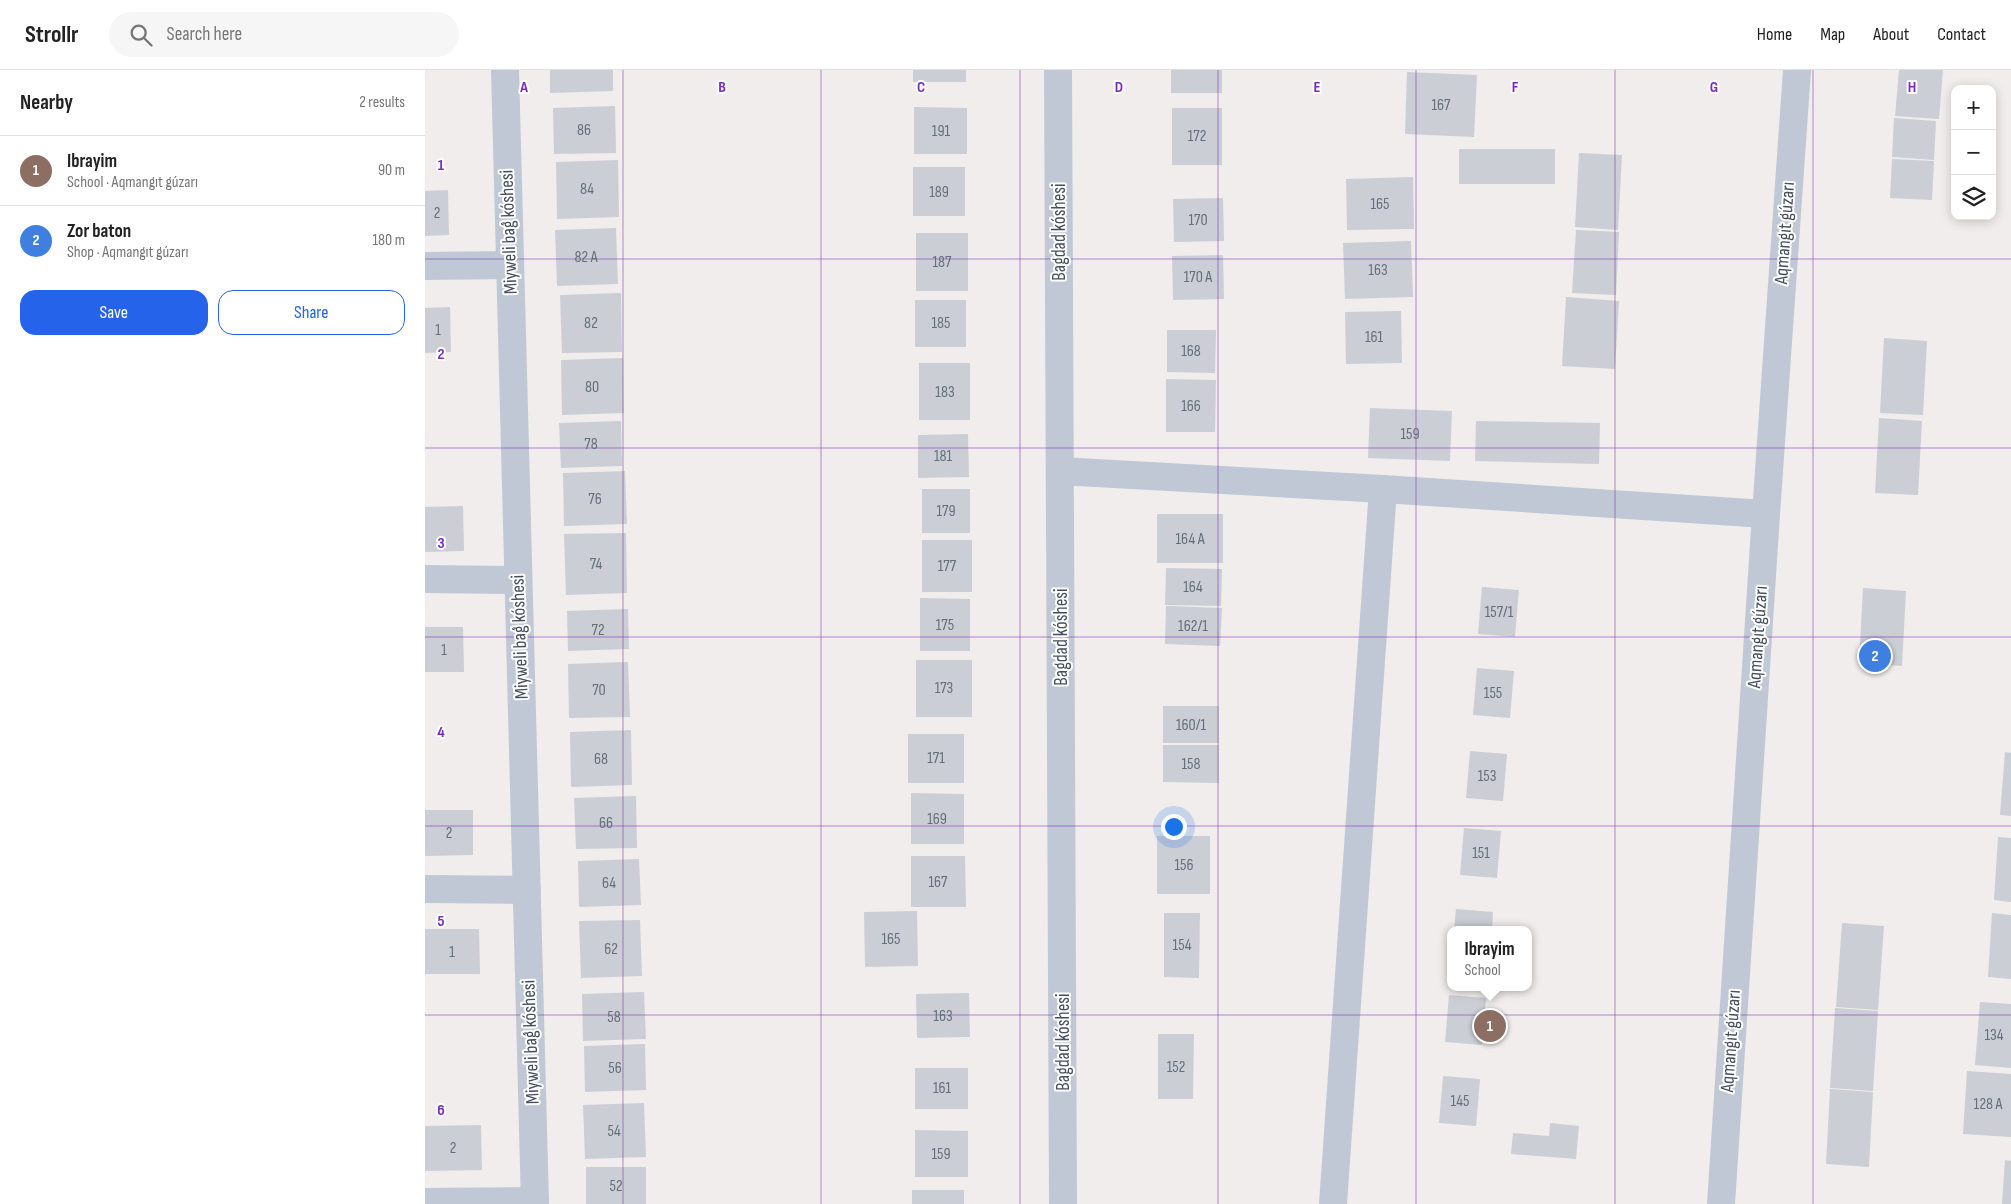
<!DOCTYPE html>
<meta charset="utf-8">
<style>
:root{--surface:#fff;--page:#f6f6f6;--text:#222;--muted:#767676;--line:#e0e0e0;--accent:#2563eb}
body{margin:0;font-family:"Sofia Sans Condensed",sans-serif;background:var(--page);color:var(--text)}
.controls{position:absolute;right:15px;top:15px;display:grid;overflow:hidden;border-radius:10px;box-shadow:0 2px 12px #0003}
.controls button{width:45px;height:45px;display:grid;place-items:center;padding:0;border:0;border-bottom:1px solid var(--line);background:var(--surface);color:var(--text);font:25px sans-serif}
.you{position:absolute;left:748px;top:756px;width:18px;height:18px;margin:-12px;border:4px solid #fff;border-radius:50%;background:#1a73e8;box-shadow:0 0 0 8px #1a73e833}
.badge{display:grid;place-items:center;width:32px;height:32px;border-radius:50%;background:var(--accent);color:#fff;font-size:16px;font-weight:700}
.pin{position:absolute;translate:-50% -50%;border:2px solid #fff;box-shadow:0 1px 5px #0006}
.popup{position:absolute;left:1022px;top:856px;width:85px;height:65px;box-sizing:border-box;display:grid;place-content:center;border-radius:10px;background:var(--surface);filter:drop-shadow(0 1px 4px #0005);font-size:16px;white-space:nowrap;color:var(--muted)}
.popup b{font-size:19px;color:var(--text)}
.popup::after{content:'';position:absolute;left:50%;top:100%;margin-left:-10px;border:10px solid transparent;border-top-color:var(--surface)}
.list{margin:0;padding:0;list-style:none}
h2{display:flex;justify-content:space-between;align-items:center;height:65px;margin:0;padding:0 20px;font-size:21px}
h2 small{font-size:16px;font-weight:400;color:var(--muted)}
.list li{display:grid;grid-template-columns:32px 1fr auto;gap:15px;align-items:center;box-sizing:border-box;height:70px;padding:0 20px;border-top:1px solid var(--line)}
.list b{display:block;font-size:19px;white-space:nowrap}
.list p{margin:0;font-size:16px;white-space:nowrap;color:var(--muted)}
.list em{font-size:16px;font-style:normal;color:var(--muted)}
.actions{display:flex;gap:10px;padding:15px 20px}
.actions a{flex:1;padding:11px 0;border:1px solid var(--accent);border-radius:15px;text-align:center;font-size:18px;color:var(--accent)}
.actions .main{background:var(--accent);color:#fff}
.icon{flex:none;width:28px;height:28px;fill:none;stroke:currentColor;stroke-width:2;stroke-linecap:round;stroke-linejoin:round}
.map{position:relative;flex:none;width:1586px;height:1134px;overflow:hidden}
header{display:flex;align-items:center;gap:30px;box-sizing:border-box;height:70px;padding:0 25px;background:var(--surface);border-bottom:1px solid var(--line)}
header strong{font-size:24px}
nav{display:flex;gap:28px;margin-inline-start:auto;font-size:18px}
.search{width:350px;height:45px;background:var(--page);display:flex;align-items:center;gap:12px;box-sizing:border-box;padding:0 18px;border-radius:28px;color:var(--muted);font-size:19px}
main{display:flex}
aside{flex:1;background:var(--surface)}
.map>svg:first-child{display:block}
.building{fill:#cbced5}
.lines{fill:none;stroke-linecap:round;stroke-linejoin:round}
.minor{stroke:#bfc8d4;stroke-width:28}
.grid{fill:none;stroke:#7b2cbf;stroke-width:1;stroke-opacity:0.55}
.labels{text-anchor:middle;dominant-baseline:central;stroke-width:4;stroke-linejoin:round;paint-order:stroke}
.number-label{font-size:16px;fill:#656f7a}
.street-label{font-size:19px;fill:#434f5c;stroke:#fff}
.grid-label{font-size:16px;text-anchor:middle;font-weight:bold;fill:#7b2cbf;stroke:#fff;stroke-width:4;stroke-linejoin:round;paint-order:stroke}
</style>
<header>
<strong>Strollr</strong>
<div class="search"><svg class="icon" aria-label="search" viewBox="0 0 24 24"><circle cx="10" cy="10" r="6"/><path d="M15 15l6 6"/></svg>Search here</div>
<nav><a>Home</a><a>Map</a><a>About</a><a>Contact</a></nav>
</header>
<main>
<aside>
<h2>Nearby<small>2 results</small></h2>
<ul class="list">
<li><span class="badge" style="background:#8d6e63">1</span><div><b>Ibrayim</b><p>School · Aqmangıt gúzarı</p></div><em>90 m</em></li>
<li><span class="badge" style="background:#3f7fe0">2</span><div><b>Zor baton</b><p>Shop · Aqmangıt gúzarı</p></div><em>180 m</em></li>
</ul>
<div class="actions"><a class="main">Save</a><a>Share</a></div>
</aside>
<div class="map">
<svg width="1586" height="1134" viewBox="0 0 1586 1134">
<rect width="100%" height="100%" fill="#f0edec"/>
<g class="building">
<path d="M125 0H188V21L125 23Z"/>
<rect x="488" y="0" width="53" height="12"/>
<rect x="746" y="0" width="51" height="23"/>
<path d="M1474 0H1518L1514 49 1470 46Z"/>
<path d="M982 2 1052 5 1049 67 980 64Z"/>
<path d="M190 36 191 83 129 84 128 38Z"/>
<path d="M489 37 542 38V84H489Z"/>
<rect x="747" y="38" width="50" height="57"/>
<path d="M1469 48 1511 51 1509 90 1467 87Z"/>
<rect x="1034" y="79" width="96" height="35"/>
<path d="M1154 83 1197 85 1193 160 1150 157Z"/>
<path d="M1467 89 1509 91 1507 130 1465 128Z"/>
<path d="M193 90 194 147 132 149 131 92Z"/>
<rect x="488" y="97" width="52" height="49"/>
<path d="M988 107 989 159 922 160 921 109Z"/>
<path d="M23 120 24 165 0 166V121Z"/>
<path d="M798 128 799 171 749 172 748 129Z"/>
<path d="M191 158 193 214 132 216 130 160Z"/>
<path d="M1151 160 1194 162 1191 225 1147 223Z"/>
<rect x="491" y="163" width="52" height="58"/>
<path d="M986 171 988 227 920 229 918 173Z"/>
<path d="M798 185 799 229 748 230 747 186Z"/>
<path d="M196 223 197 282 137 283 135 225Z"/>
<path d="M1141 227 1194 231 1190 299 1137 296Z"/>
<rect x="490" y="230" width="51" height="47"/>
<path d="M25 237 26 282 0 283V238Z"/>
<path d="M976 241 977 293 921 294 920 242Z"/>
<path d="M742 260H791L790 303 742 302Z"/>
<path d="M1459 268 1502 271 1498 345 1455 343Z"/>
<path d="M198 288 199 343 137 345 136 290Z"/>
<rect x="494" y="293" width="51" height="57"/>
<path d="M741 309 791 310 790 362H741Z"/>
<path d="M945 338 1027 341 1025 391 943 388Z"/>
<path d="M1454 348 1497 351 1493 425 1450 423Z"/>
<path d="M196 351 197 396 136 398 134 353Z"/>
<path d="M1051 351 1175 353 1174 394 1050 391Z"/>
<path d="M543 364 544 407 493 408V365Z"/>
<path d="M200 401 202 454 139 456 138 403Z"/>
<rect x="497" y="419" width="48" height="44"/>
<path d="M38 436 39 481 0 482V437Z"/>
<rect x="732" y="444" width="66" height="49"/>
<path d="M201 463 202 523 141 525 139 464Z"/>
<rect x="497" y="470" width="50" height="52"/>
<path d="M741 498 797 499 796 536 740 535Z"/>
<path d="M1057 517 1094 520 1090 567 1053 564Z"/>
<path d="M1438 518 1481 521 1477 596 1434 593Z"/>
<path d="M495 528 545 529V581H495Z"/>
<path d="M741 536 797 538 795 576 740 574Z"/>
<path d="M203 539 204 579 143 581 142 541Z"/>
<path d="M0 557H38L39 602H0Z"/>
<rect x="491" y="590" width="56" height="57"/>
<path d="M203 592 205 647 144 648 143 594Z"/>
<path d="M1052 598 1089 601 1085 648 1048 645Z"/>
<rect x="738" y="636" width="56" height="37"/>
<path d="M206 660 207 715 146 717 145 662Z"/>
<rect x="483" y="664" width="56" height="49"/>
<path d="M738 675H794V713L738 712Z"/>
<path d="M1045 681 1082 684 1078 731 1041 728Z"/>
<path d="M1580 682 1586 683V746L1575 745Z"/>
<path d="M486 723 539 724V774H486Z"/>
<path d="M211 726 212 778 151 779 149 728Z"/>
<path d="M0 740H48V785L0 786Z"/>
<path d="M1039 758 1076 761 1072 808 1035 805Z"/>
<rect x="732" y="766" width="53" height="58"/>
<path d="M1573 767 1586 768V832L1569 830Z"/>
<path d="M486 786H540L541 837H486Z"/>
<path d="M214 789 216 835 154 837 153 791Z"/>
<path d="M1031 839 1068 842 1067 860H1029Z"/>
<path d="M492 841 493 896 440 897 439 842Z"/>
<path d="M739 843H775L774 908 739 907Z"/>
<path d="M1567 843 1586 845V909L1563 907Z"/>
<path d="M215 850 217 906 156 908 154 851Z"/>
<path d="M1417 853 1459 856 1453 940 1411 937Z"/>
<path d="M0 859H54L55 904H0Z"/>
<path d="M219 922 221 969 158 971 157 924Z"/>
<path d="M544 923 545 967 492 968 491 924Z"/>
<path d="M1024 925 1061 928 1057 975 1020 972Z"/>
<path d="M1555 932 1586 934V998L1550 995Z"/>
<path d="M1410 938 1453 941 1448 1021 1405 1018Z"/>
<path d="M733 964H769L768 1029H733Z"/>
<path d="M220 974 221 1020 160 1022 159 976Z"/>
<rect x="490" y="998" width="53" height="41"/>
<path d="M1542 1001 1586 1004V1067L1538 1064Z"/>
<path d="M1018 1006 1055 1009 1051 1056 1014 1053Z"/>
<path d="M1405 1019 1448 1022 1444 1097 1401 1094Z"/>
<path d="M219 1033 221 1087 160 1089 158 1035Z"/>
<path d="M1125 1053 1154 1056 1151 1089 1086 1084 1088 1063 1124 1066Z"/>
<path d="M56 1055 57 1100 0 1101V1056Z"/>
<path d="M490 1060 543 1061V1107H490Z"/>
<path d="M1580 1090 1586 1091V1134H1577Z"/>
<rect x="161" y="1097" width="60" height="37"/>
<rect x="487" y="1120" width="52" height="14"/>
</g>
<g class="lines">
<g class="minor">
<path d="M80 0 110 1134"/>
<path d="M633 0 638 1134"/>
<path d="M0 196 85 195"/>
<path d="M635 401 958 419 1341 444"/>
<path d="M0 509 93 510"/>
<path d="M0 819 102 820"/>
<path d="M0 1132 110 1131"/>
<path d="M908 1134 958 419"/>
<path d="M1296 1134 1341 444 1372 0"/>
</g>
</g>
<path class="grid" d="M198 0V1134M396 0V1134M595 0V1134M793 0V1134M991 0V1134M1190 0V1134M1388 0V1134M0 189H1586M0 378H1586M0 567H1586M0 756H1586M0 945H1586"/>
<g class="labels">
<g class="number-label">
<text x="1016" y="35">167</text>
<text x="159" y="60">86</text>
<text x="516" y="61">191</text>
<text x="772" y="66">172</text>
<text x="162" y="119">84</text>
<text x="514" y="122">189</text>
<text x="955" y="134">165</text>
<text x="12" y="143">2</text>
<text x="773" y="150">170</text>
<text x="161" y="187">82 А</text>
<text x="517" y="192">187</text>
<text x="953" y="200">163</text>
<text x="773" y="207">170 А</text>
<text x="166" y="253">82</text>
<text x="516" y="253">185</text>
<text x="13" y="260">1</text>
<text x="949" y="267">161</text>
<text x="766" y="281">168</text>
<text x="167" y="317">80</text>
<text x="520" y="322">183</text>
<text x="766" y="336">166</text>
<text x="985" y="364">159</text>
<text x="166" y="374">78</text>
<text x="518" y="386">181</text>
<text x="170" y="429">76</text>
<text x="521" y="441">179</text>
<text x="765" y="469">164 А</text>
<text x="171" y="494">74</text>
<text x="522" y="496">177</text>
<text x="768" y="517">164</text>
<text x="1074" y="542">157/1</text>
<text x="520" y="555">175</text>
<text x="768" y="556">162/1</text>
<text x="173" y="560">72</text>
<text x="19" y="580">1</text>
<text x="519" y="618">173</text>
<text x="174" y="620">70</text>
<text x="1068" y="623">155</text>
<text x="766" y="655">160/1</text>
<text x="511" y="688">171</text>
<text x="176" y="689">68</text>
<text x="766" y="694">158</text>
<text x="1062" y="706">153</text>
<text x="512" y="749">169</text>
<text x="181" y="753">66</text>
<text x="24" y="763">2</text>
<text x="1056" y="783">151</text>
<text x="759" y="795">156</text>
<text x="513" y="812">167</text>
<text x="184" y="813">64</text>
<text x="466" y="869">165</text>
<text x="757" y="875">154</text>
<text x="186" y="879">62</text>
<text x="27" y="882">1</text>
<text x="518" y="946">163</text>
<text x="189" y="947">58</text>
<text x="1569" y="965">134</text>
<text x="751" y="997">152</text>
<text x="190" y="998">56</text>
<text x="517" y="1018">161</text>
<text x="1035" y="1031">145</text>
<text x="1563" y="1034">128 А</text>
<text x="189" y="1061">54</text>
<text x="28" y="1078">2</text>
<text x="516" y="1084">159</text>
<text x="191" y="1116">52</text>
</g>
<g class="street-label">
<text transform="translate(84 162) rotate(-92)">Miyweli baǵ kóshesi</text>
<text transform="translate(634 162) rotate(-90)">Bagdad kóshesi</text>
<text transform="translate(1360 163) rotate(-86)">Aqmangıt gúzarı</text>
<text transform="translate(95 567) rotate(-92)">Miyweli baǵ kóshesi</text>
<text transform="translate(636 567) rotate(-90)">Bagdad kóshesi</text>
<text transform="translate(1333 567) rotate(-86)">Aqmangıt gúzarı</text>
<text transform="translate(1306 971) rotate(-86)">Aqmangıt gúzarı</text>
<text transform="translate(106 972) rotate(-92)">Miyweli baǵ kóshesi</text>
<text transform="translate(638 972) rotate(-90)">Bagdad kóshesi</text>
</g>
</g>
<g class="grid-label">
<text x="99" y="22">A</text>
<text x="297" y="22">B</text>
<text x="496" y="22">C</text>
<text x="694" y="22">D</text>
<text x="892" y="22">E</text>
<text x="1090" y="22">F</text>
<text x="1289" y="22">G</text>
<text x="1487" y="22">H</text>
<text x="16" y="100">1</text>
<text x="16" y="289">2</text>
<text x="16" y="478">3</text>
<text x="16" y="667">4</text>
<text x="16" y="856">5</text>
<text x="16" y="1045">6</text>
</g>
</svg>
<div class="controls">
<button>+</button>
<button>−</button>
<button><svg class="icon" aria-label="layers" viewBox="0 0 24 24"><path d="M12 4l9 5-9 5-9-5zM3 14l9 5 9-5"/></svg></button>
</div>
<div class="you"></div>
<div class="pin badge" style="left:1065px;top:956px;background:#8d6e63">1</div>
<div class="popup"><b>Ibrayim</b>School</div>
<div class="pin badge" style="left:1450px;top:586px;background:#3f7fe0">2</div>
</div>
</main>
